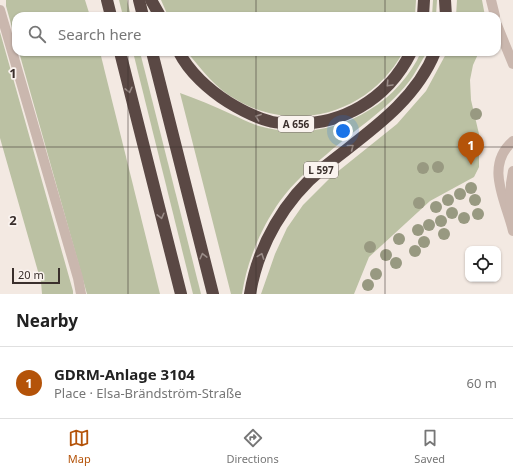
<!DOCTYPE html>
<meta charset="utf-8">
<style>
:root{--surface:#fff;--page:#f6f6f6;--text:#222;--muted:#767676;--line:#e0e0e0;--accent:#b45309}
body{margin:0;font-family:"Noto Sans",sans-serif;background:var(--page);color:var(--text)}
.controls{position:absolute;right:12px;bottom:12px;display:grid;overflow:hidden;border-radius:8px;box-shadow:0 1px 3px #0004}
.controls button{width:36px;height:36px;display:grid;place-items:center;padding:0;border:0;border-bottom:1px solid var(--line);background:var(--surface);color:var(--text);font:20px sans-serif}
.scale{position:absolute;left:12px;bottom:10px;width:48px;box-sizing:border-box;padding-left:4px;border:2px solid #3a2f2c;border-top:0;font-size:11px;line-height:14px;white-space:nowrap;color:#3a2f2c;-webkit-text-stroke:3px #faf3ef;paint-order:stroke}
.you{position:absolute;left:343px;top:131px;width:14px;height:14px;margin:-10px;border:3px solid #fff;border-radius:50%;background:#1a73e8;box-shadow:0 0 0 6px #1a73e833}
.badge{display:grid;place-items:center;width:26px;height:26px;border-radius:50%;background:var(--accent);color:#fff;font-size:13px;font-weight:700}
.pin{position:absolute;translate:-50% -33px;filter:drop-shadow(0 1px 2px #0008)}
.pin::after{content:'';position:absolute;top:21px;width:14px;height:12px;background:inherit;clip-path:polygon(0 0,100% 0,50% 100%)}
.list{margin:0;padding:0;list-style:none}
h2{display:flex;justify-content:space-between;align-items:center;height:52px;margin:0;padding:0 16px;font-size:17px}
h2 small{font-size:13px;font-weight:400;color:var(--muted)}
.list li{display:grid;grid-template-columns:26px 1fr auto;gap:12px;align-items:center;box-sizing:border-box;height:72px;padding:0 16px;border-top:1px solid var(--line)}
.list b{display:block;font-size:15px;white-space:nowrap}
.list p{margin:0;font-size:13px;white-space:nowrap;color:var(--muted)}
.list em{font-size:13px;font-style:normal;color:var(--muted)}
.icon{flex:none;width:22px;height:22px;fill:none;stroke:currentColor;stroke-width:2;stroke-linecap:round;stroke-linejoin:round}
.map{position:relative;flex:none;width:513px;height:294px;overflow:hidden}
.search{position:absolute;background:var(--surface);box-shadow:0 1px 3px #0004;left:12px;right:12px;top:12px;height:44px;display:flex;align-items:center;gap:10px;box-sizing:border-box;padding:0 14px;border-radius:12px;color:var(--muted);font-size:15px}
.sheet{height:124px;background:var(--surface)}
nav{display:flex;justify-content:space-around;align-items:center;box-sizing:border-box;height:56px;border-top:1px solid var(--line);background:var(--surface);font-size:11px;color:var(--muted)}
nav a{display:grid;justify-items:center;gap:2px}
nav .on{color:var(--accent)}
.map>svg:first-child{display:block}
.green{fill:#bbc1a3}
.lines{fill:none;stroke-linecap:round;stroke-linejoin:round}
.minor{stroke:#cab7ae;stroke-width:10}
.highway{stroke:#5a4844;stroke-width:12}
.tree{fill:#989981}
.oneway{stroke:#9a8c88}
.grid{fill:none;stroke:#3a2f2c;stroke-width:1;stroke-opacity:0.55}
.labels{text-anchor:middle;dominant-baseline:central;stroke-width:3.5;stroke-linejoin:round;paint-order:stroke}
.shield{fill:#faf3ef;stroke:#746a66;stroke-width:1}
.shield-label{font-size:10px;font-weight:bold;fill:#3a2f2c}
.grid-label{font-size:13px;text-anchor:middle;font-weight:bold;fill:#3a2f2c;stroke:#faf3ef;stroke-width:3.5;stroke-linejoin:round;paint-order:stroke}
</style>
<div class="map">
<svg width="513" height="294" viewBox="0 0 513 294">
<rect width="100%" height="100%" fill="#f3e9e2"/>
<g class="green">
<path d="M6 0H85L90 16H16V42L6 6Z"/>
<path d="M119 0H127L131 16H123Z"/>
<path d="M161 0H416L415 16H168Z"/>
<path d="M433 0H437L436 16H432Z"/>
<path d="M457 0H482L485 16H456Z"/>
<path d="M0 32 73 291V294H42L41 282 0 138Z"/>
<path d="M19 52H100L160 294H87Z"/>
<path d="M133 52H140L201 294H193Z"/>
<path d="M187 52H403C371 112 296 135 237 100 216 89 202 70 187 52Z"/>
<path d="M421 52H427C422 60 418 68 413 76 392 107 355 129 327 154 310 168 293 183 280 201 261 228 247 261 242 294H231L180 93C197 99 214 106 231 114 240 118 249 123 259 126 322 145 394 112 421 52Z"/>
<path d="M447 52H479L473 65 470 80 471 100 479 134V167L474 177 430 201 369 257 354 294H261L275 254 287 228 303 205 331 177 397 124 426 91Z"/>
</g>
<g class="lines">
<g class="minor">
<path d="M491 0 495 16"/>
<path d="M0 10 78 278 81 294"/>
<path d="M497 25 513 64"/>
<path d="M513 141C484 166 506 201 513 231"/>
<path d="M510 213 511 183 513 171"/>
</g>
<g class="highway">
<path d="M107 0 111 16"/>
<path d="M139 0 143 16"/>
<path d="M151 0 160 16"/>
<path d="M445 0 446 16"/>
<path d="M423 16 424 0"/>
<path d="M120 52 181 294"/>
<path d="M152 52 213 294"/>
<path d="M179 52C189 72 209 90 228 102 241 110 254 117 269 121 274 123 281 123 287 123 340 128 388 99 411 52"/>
<path d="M250 294C258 245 285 199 323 168 365 134 414 104 435 52"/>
</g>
</g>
<g class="tree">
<circle cx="476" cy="114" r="6"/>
<circle cx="438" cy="167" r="6"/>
<circle cx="423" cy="168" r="6"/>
<circle cx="471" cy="188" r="6"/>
<circle cx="460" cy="194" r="6"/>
<circle cx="448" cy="200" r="6"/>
<circle cx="475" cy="200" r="6"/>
<circle cx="419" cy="203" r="6"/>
<circle cx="436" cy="207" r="6"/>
<circle cx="452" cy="213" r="6"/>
<circle cx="478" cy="214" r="6"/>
<circle cx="464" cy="218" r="6"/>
<circle cx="441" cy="221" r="6"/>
<circle cx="429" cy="225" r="6"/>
<circle cx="418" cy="230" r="6"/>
<circle cx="444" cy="234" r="6"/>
<circle cx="399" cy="239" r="6"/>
<circle cx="424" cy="242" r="6"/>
<circle cx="370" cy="247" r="6"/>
<circle cx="415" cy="251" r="6"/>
<circle cx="386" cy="255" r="6"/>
<circle cx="396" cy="263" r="6"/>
<circle cx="376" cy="274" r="6"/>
<circle cx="368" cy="285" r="6"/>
</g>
<defs><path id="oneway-chevron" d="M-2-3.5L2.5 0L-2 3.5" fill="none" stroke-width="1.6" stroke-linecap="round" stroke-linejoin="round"/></defs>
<g class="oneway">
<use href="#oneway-chevron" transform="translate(389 84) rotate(133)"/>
<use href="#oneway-chevron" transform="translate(129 90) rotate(76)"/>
<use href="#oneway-chevron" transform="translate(258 117) rotate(-160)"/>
<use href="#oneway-chevron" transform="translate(351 147) rotate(-38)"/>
<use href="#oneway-chevron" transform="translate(161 216) rotate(76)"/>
<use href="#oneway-chevron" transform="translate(203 256) rotate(-104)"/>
<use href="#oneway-chevron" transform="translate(261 256) rotate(-70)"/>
</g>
<path class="grid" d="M128 0V16M256 0V16M385 0V16M128 52V294M256 52V294M385 52V294M0 147H513"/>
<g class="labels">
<g class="shield">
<rect x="278" y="116" width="36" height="16" rx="3"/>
<rect x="304" y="162" width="34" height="16" rx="3"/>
</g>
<g class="shield-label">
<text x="296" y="124">A 656</text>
<text x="321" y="170">L 597</text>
</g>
</g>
<g class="grid-label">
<text x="13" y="78">1</text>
<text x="13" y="225">2</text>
</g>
</svg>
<div class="controls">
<button><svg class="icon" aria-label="locate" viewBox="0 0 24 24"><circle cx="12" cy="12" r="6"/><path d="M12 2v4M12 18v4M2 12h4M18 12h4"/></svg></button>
</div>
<div class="scale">20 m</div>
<div class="you"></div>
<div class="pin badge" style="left:471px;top:165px">1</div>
<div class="search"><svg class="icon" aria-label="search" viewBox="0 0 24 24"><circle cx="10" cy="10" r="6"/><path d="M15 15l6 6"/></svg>Search here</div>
</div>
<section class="sheet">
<h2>Nearby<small></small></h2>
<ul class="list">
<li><span class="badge">1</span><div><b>GDRM-Anlage 3104</b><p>Place · Elsa-Brändström-Straße</p></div><em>60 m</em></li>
</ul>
</section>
<nav>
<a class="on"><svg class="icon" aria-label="map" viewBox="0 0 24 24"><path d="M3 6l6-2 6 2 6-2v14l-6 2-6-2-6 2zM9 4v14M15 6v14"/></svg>Map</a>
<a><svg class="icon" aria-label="directions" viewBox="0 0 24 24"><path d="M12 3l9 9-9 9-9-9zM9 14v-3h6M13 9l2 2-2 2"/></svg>Directions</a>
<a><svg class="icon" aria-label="saved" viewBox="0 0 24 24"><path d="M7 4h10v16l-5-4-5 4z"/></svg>Saved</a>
</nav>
